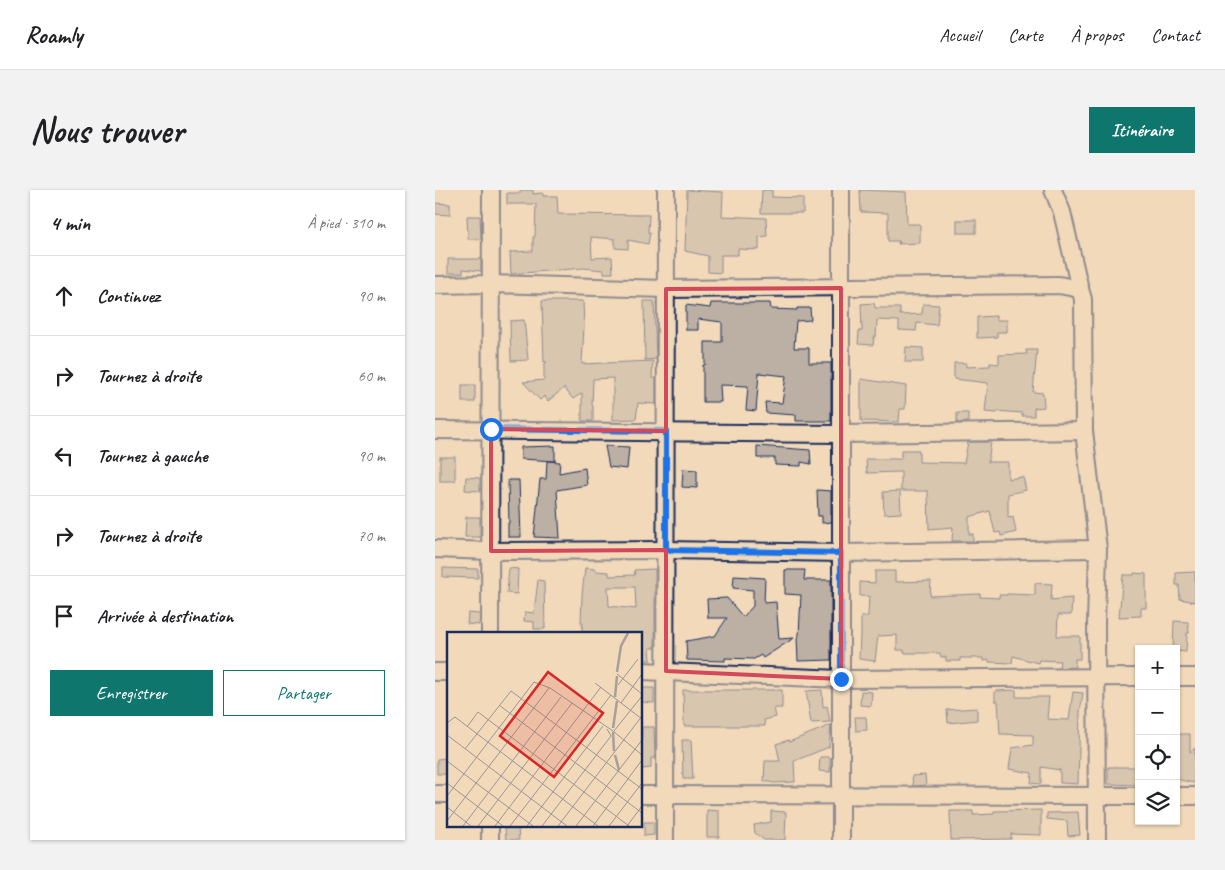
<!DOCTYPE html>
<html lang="fr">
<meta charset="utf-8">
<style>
:root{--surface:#fff;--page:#f2f2f2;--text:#202124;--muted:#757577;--line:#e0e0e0;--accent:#0f766e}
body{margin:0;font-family:Caveat,sans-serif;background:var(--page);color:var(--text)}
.controls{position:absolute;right:15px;bottom:15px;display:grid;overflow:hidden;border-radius:0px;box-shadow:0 1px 4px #0004}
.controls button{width:45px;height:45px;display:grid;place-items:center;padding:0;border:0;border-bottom:1px solid var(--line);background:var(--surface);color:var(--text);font:25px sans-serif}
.stop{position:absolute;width:15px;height:15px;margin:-11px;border:4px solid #1a73e8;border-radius:50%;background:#fff}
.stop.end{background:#1a73e8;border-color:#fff;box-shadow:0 1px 5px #0008}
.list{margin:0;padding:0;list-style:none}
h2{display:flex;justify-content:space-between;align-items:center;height:65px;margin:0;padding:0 20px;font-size:21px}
h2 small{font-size:16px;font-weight:400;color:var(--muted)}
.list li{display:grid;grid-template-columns:32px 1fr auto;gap:15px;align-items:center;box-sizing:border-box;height:80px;padding:0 20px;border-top:1px solid var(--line)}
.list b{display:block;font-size:19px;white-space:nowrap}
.list em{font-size:16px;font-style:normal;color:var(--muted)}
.actions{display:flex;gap:10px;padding:15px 20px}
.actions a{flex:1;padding:11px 0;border:1px solid var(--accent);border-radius:0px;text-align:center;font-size:18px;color:var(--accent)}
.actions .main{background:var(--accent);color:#fff}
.icon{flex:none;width:28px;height:28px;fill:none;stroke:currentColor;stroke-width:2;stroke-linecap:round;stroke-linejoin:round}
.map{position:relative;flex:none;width:760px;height:650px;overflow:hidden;border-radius:0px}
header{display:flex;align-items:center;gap:30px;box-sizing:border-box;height:70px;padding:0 25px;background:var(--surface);border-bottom:1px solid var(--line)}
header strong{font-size:24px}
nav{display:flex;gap:28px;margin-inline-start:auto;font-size:18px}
.intro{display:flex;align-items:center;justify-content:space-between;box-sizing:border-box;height:120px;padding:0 30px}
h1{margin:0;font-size:35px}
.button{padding:12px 22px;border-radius:0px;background:var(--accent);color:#fff;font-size:18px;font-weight:700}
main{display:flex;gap:30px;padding:0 30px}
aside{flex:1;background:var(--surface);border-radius:0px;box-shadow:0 1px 4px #0004}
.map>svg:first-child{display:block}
.building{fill:#bcafa3;stroke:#1b2f5e;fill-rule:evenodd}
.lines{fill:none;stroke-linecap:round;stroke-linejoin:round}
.minor-casing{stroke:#1b2f5e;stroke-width:20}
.minor{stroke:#f1d9b9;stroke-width:16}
.route{stroke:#1a73e8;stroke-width:6}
.marked{fill:none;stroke:#d1495b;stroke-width:4;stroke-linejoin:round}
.inset-river{fill:none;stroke:#a89f9a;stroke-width:2.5}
.inset-road{fill:none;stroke:#9b9595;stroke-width:1}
.view{fill:#d62828;fill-opacity:0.15;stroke:#d62828;stroke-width:2.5}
.inset-edge{fill:none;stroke:#1b2f5e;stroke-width:2.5}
</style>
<header>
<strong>Roamly</strong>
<nav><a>Accueil</a><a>Carte</a><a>À propos</a><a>Contact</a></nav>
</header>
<div class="intro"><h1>Nous trouver</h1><a class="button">Itinéraire</a></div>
<main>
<aside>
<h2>4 min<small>À pied · 310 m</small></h2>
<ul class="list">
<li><svg class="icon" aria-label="ahead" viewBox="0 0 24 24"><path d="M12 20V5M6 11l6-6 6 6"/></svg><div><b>Continuez</b></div><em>90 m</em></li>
<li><svg class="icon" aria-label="right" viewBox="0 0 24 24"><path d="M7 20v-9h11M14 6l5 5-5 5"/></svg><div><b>Tournez à droite</b></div><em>60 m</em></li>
<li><svg class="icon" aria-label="left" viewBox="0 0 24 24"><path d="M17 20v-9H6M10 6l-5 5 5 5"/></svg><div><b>Tournez à gauche</b></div><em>90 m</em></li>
<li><svg class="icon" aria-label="right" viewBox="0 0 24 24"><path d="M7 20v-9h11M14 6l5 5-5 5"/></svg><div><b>Tournez à droite</b></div><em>70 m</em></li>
<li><svg class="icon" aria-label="arrive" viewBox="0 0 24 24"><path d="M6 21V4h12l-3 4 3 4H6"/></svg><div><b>Arrivée à destination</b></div></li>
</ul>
<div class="actions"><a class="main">Enregistrer</a><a>Partager</a></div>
</aside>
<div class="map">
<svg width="760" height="650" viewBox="0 0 760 650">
<rect width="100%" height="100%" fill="#f1d9b9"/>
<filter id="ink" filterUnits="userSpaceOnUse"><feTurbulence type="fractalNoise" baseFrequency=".02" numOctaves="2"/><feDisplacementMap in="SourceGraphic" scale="10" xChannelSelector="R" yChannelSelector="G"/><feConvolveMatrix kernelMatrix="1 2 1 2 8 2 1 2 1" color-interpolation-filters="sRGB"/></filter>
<g filter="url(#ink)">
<g class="building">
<path d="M86 0H98V4L108 3V6H122L123 24 214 25 213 43H215L213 54 193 50V59L180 58V49L156 47 157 68 177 67 178 83H169V80L148 78 76 84 75 62 98 61V47H100L101 14H72V3H86Z"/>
<path d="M252 0 288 2 287 26 331 28 332 46 324 47V60L303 59V65H286V83L273 82V66L250 61Z"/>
<path d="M327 0H337V7L368 8V23H326Z"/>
<path d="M425 0 471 2 472 34H485V53L463 54 464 51H453V23L426 22Z"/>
<path d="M0 13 15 14V25L0 24Z"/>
<path d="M32 26H45L46 49H33Z"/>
<rect x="522" y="30" width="19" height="13"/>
<path d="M13 69H46V81L28 79V83H13Z"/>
<path d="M107 111H148L149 136 147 174 218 171 217 188H221V214L203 213 201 229 178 230V188L158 189 157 216H158V231H147V203L138 209 129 198 113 211 109 206 105 210 88 192 109 190V175L112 172H109Z"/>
<path d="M209 111H219L221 169 210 170Z"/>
<path d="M276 113H335L336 119 362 120V118H375L376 130 361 131 359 158H374V173H396V231H361V225L331 223 330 212 347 213 351 186 324 183 321 221 311 220 313 196 285 195 286 212H268V175H270V152H287V132L263 129V140H251V115L275 118Z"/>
<path d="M439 113 440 118H465V125L487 124 488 114 504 115 502 135 482 133 481 141 464 140V131L442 130 441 147H439L438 155 423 154 424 141H427L426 114Z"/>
<path d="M561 126V130H572V142H562V147L542 148V127Z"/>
<path d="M89 130 93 170 76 171 75 131Z"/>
<path d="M471 157 488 158V172H470Z"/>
<path d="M591 160H602L598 202 608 203 609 217 599 218V226H587V223L562 221V223L550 222 553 193 519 189V173H531V177L555 176V173L564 174V165L592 164Z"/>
<path d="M426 189 471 196 470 219H465L464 232 426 231Z"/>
<rect x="27" y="195" width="13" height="17"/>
<path d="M522 223H533V232L522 233Z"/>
<path d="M533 252H556L553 272H573V289L588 287 591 300 573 304V328L578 327 581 342 566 346 565 342 560 343 555 321 534 327V344H538V351H517L518 337 494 339 493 301H466V282L432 283 431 269H466V260H484V272L529 273Z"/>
<path d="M120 256V271L86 269V257Z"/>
<path d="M170 256 194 257 192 279 174 277Z"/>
<path d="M322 256 375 260 376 274 366 272V276L340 275V268H322Z"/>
<rect x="5" y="267" width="15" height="24"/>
<path d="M112 271 125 272 124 283 150 278 152 295 122 300 125 348 99 347 105 289H111Z"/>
<path d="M248 279 262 280V298L247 297Z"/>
<path d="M31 287 45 288V301L30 300Z"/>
<path d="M73 290H84L86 347H73V333H74Z"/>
<path d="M382 300 396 301V332L387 333V326H383Z"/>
<path d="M465 301 466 323 449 324 448 302Z"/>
<path d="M31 327H45V347H30Z"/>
<path d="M8 378 43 379V388L8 387Z"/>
<path d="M74 378 83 379 82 404 72 403Z"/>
<path d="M150 378 160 379V381L174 382V386L200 385 199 380 220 379V458H215L216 470H206V444H146L148 433H146L147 405ZM173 397H200L201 419 174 416Z"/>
<path d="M350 380H370L369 390H396V470L363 471 362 448 364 445 366 405 350 404Z"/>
<path d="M440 381H460V392L496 391 495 406 545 404V407L564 408V405H572V404L600 405V393L617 394 616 410 637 408 636 425H623L622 446H645V469H640V477L624 478 625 471 604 470 603 473 578 466 577 473 554 472V470L548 471V468H525V471H511V467H506L505 463H469V460H462V445L443 446 440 471 424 469 425 444 426 445V427L433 426 434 406H425V392L440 393Z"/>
<path d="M760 382V412L745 409 744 395H741V383Z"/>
<path d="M699 383 711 384V418H706V426L684 427 688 385H699Z"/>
<path d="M299 386 330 388 329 413 341 412 344 449 359 448 328 468 326 465 319 469 290 468V471L252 470 251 451 280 446 292 428H273L272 409 292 408 308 427 318 416V400L298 398Z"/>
<path d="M103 390 109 391 110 439H99V432L89 431 90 422 99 423Z"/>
<path d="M33 423 45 424 44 435 32 434Z"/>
<path d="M739 431 753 432 754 443H752L751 462 741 461V459H738Z"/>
<path d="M206 498H219V513L206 512Z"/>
<path d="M248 500H347V518H339L341 527 329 530 330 536H249Z"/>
<path d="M387 500 388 517 392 516 395 532 376 533 371 501Z"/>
<path d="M581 500V507H614L612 529 634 530 638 502 648 503 645 522 643 594 625 593V580L606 577V594L596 593 597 583 574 579 577 558 598 555V545L565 544 563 511H560V501Z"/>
<path d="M426 501 437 502 436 516 425 515Z"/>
<path d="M542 518V530L513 533 512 520Z"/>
<path d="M420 527H431L432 540 421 541Z"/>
<path d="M396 535 394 557 359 571 360 592 339 593 329 591 330 571H345L341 554 354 550V552Z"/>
<path d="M207 537H219L220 568H216V578L206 579Z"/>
<path d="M741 544H755V562L760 558 759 593 741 589Z"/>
<path d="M247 550H256L258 589H248Z"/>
<path d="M385 567H395V582L384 581Z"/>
<path d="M14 568V584H2V569Z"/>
<path d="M673 577H704V595L673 594Z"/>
<path d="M490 585 491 595 478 596 477 586Z"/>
<path d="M272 620 284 621V647H272Z"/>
<path d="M606 620V645L576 644V649L516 650 515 621H538V625L559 624V621Z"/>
<path d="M336 621 351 622 350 650H329L320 643 319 635 336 632Z"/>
<path d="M643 622 645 645 633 646 632 631 612 629V623Z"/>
<path d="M209 632H219V645L209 646Z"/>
<path d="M70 638H83L84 650H71Z"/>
</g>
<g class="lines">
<g class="minor-casing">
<g id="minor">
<path d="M406 0V650"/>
<path d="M618 0 627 22 645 99 648 109 649 241 663 359 661 433 662 650"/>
<path d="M0 95 56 94 231 99 624 95 645 99"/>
<path d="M0 240 406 244 649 241"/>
<path d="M0 359 56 361 231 360 406 363 663 359"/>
<path d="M55 444 56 0"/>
<path d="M206 481 406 489 704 487"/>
<path d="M0 482H14"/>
<path d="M741 487H760"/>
<path d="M0 604H14"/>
<path d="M206 605 704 606"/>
<path d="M741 606H760"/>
<path d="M55 650V636"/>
<path d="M230 650 231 0"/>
</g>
</g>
<use href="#minor" class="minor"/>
</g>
</g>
<g class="lines" filter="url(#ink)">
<path class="route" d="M56 239 231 241V360L406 363V489"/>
</g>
<path d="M0 0H760V650H0ZM406 98V489L231 481V360L56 361V239L231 241V99Z" fill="#f1d9b9" fill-opacity=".55" fill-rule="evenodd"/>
<path class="marked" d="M406 98V489L231 481V360L56 361V239L231 241V99Z"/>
<g transform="translate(12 442)">
<rect width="195" height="195" fill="#f1d9b9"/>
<path class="inset-river" d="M170 40 174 14 181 1M168 65 170 44M166 96 170 69M166 100 167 119M168 123 172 138"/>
<path class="inset-road" d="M170 42 195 62M148 51 195 87M171 53 191 27M174 71 195 42M52 73 195 181M0 91 8 85 151 194M20 95 31 80 182 194M167 99 195 64M0 103 120 194M18 117 64 59 195 157M0 129 86 194M0 151 56 194M0 164 87 50 103 56 166 99 195 123M0 175 24 194M0 189 102 56M16 194 114 65M31 194 125 71M48 194 154 55M63 194 164 63M80 194 156 94M95 194 164 104 160 97M111 194 195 84M129 194 195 108M146 194 195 128M162 194 195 151M180 194 195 174"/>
<path class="view" d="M101 40 156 81 107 145 53 104Z"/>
<rect width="195" height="195" class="inset-edge"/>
</g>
</svg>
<div class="controls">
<button>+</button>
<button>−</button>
<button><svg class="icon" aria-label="locate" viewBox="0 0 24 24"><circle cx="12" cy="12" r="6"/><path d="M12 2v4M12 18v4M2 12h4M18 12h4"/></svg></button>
<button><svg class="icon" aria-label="layers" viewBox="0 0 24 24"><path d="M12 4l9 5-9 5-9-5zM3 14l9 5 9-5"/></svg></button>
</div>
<div class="stop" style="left:56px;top:239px"></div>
<div class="stop end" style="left:406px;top:489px"></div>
</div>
</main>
